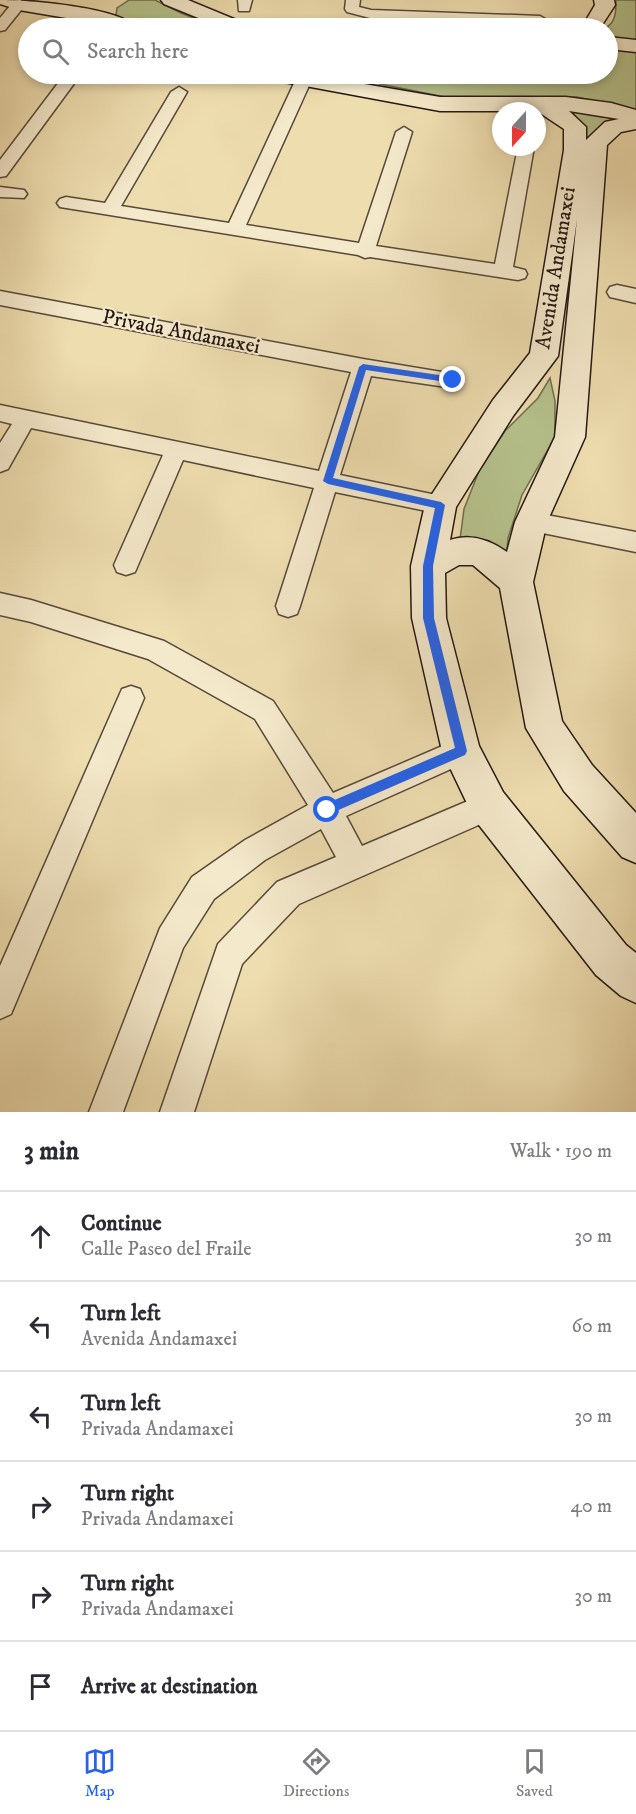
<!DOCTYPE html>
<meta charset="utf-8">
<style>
:root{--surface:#fff;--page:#f2f2f3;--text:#2b2b33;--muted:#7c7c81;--line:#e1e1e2;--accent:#2563eb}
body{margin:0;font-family:"IM FELL DW Pica",serif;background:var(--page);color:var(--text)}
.compass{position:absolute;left:492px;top:102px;width:54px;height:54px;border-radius:50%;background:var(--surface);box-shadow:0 3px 9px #0003;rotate:201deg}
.stop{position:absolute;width:18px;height:18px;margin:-14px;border:4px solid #2563eb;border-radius:50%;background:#fff}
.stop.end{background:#2563eb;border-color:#fff;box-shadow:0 2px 6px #0008}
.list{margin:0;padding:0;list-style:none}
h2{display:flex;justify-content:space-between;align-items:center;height:78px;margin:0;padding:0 24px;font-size:26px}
h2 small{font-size:20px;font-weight:400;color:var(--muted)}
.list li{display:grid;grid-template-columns:39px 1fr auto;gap:18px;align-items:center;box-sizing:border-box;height:90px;padding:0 24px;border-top:2px solid var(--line)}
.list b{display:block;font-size:22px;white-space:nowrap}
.list p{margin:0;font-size:20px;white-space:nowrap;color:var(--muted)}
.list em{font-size:20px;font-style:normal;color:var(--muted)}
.icon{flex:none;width:33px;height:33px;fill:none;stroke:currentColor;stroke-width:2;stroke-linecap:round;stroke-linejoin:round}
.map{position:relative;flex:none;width:636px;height:1112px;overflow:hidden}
.search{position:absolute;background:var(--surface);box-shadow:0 3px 9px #0003;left:18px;right:18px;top:18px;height:66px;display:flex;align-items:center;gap:15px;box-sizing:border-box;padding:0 21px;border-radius:33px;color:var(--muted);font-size:22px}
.sheet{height:618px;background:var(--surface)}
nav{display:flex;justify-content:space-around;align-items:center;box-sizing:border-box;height:84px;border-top:2px solid var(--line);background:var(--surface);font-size:16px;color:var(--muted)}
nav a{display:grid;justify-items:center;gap:3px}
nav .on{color:var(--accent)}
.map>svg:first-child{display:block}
.green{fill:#b6c28c;stroke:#6e6d50;stroke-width:1.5}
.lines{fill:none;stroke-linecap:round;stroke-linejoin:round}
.street-casing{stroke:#57493a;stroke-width:3}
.secondary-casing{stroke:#251813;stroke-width:3}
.street{fill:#f4e9cb;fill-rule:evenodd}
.secondary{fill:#f4e9cb;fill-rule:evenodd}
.route{fill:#2563eb}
.labels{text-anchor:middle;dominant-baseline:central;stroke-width:4.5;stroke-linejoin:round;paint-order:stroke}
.street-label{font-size:21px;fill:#251813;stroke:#f4e9cb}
</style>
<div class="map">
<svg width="636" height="1112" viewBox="0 0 636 1112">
<rect width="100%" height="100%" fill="#eeddaf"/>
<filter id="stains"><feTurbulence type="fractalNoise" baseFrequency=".00333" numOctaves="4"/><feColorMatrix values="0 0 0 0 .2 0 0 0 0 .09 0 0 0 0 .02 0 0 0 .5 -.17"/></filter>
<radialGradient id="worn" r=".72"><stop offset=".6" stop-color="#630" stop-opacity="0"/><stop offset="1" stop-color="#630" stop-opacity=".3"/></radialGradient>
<g class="green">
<path d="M129 0H155L181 13 218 28H134L116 15 117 8Z"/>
<path d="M616 0H636V40L608 37V28H605C616 23 616 11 616 0Z"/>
<path d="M608 48 636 52V110L577 97 450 98 380 84 395 74H608Z"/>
<path d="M565 109 610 116 621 120 587 141C586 125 579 117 565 109Z"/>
<path d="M550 378 555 401V437L522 495 508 538 506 564 459 547 464 509 479 471 505 431 538 398Z"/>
</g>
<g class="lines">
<g class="street-casing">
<g id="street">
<path d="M20 0 26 4 5 30 0 31V18L14 1Z"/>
<path d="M238 0H252L249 11H239Z"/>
<path d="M346 0H360L359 7 371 10 540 16 547 20 540 24 370 18 347 12 345 9Z"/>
<path d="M65 74H81L6 176 0 177V160Z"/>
<path d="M304 74 312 79 246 225 359 243 396 132 404 127 412 132 376 246 495 264 518 147H534L513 267 525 270 527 274 525 278 518 280 370 257 365 258 358 255 60 207 57 203 60 199 66 197 105 203 171 92 179 87 187 92 121 206 229 223 296 79Z"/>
<path d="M0 187 24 190 27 194 24 198 0 197Z"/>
<path d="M617 285 636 289V303L610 297 607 292 610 287Z"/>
<path d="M0 291 363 359 460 375 463 380 460 385 453 388 371 376 340 475 441 496 449 498 453 505 449 512 441 514 335 492 300 606 297 614 288 617 279 614 276 606 314 488 183 460 135 572 126 575 117 572 114 565 163 455 31 428 8 469 0 472V443L12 424 0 421V405L319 471 351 372 0 305Z"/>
<path d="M531 512 636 532V552L523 529 519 522 523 515Z"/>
<path d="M0 593 31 600 164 641 273 701 333 793 461 738 471 742 475 751 471 760 346 816 362 846 489 792 499 796 503 806 499 816 299 904 242 964 194 1112H160L218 944 277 882 336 857 321 829 265 860 214 899 183 948 123 1112H89L160 928 192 877 245 840 308 805 255 719 148 659 31 622 0 615Z"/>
<path d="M131 686 140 689 144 698 11 1014 0 1019V966L122 689Z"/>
</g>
</g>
<g class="secondary-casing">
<g id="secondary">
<path d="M0 0C26 0 122 7 136 28H111L102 24 19 10 0 4Z"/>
<path d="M161 0H188L246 24 249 28H223L164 4Z"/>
<path d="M594 0H614L615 5 600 28H575L578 24 585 22 595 5Z"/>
<path d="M608 37 636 40V52L608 49Z"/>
<path d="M262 74H306L440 97H566L611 103 636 110V129L621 132 607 145 585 437 547 522 533 582 562 721 592 765 636 813V863L622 857 564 791 526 728 500 588 473 565H459L445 573 446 618 479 746 503 792 626 945 636 953V1003L621 996 596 975 475 820 442 751 412 618 411 566 425 505 493 400 530 353 564 150V129L537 111H440L273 80 266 78ZM569 111 619 119 605 122 586 140V127ZM577 219 555 437 515 522 507 552C490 540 471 533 450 540L456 507 513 416 558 356Z"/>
</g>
</g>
<use href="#street" class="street"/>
<use href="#secondary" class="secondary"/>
</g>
<path class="route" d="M363 364 453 377 457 380 453 383 366 370 333 478 441 502 445 505 433 566 434 618 467 751 465 755 327 815 321 810 323 805 455 748 423 618V566L435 508 328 484 323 481 359 367Z"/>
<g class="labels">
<g class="street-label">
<text transform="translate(556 268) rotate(-81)">Avenida Andamaxei</text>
<text transform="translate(181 332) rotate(11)">Privada Andamaxei</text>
</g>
</g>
<rect width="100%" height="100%" filter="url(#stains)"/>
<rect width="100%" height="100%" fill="url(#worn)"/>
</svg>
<svg class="compass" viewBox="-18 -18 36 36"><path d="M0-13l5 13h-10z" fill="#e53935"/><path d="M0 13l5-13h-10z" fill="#7c7c81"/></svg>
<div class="stop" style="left:327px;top:810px"></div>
<div class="stop end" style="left:453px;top:380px"></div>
<div class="search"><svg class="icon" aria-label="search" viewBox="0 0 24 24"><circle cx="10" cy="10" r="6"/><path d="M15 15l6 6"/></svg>Search here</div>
</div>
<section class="sheet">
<h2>3 min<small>Walk · 190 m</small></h2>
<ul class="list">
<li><svg class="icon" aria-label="ahead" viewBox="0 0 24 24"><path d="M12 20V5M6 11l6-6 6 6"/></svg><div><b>Continue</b><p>Calle Paseo del Fraile</p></div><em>30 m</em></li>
<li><svg class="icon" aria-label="left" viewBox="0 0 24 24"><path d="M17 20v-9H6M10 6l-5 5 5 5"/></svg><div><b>Turn left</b><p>Avenida Andamaxei</p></div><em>60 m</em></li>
<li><svg class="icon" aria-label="left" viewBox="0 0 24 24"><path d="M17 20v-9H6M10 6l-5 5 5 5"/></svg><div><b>Turn left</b><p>Privada Andamaxei</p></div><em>30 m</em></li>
<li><svg class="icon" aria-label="right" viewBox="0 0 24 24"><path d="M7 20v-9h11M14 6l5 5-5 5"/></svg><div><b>Turn right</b><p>Privada Andamaxei</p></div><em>40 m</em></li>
<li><svg class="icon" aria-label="right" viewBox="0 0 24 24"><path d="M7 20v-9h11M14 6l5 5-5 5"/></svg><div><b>Turn right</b><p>Privada Andamaxei</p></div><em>30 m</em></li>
<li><svg class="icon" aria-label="arrive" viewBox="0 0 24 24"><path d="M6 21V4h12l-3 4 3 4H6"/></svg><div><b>Arrive at destination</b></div></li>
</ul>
</section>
<nav>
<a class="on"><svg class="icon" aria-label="map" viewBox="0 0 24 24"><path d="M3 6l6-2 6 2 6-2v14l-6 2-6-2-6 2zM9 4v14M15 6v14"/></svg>Map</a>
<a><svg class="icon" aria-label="directions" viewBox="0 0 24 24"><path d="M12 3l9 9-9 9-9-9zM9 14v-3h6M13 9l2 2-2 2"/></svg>Directions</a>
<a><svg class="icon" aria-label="saved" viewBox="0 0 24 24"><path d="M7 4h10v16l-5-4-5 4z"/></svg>Saved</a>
</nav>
